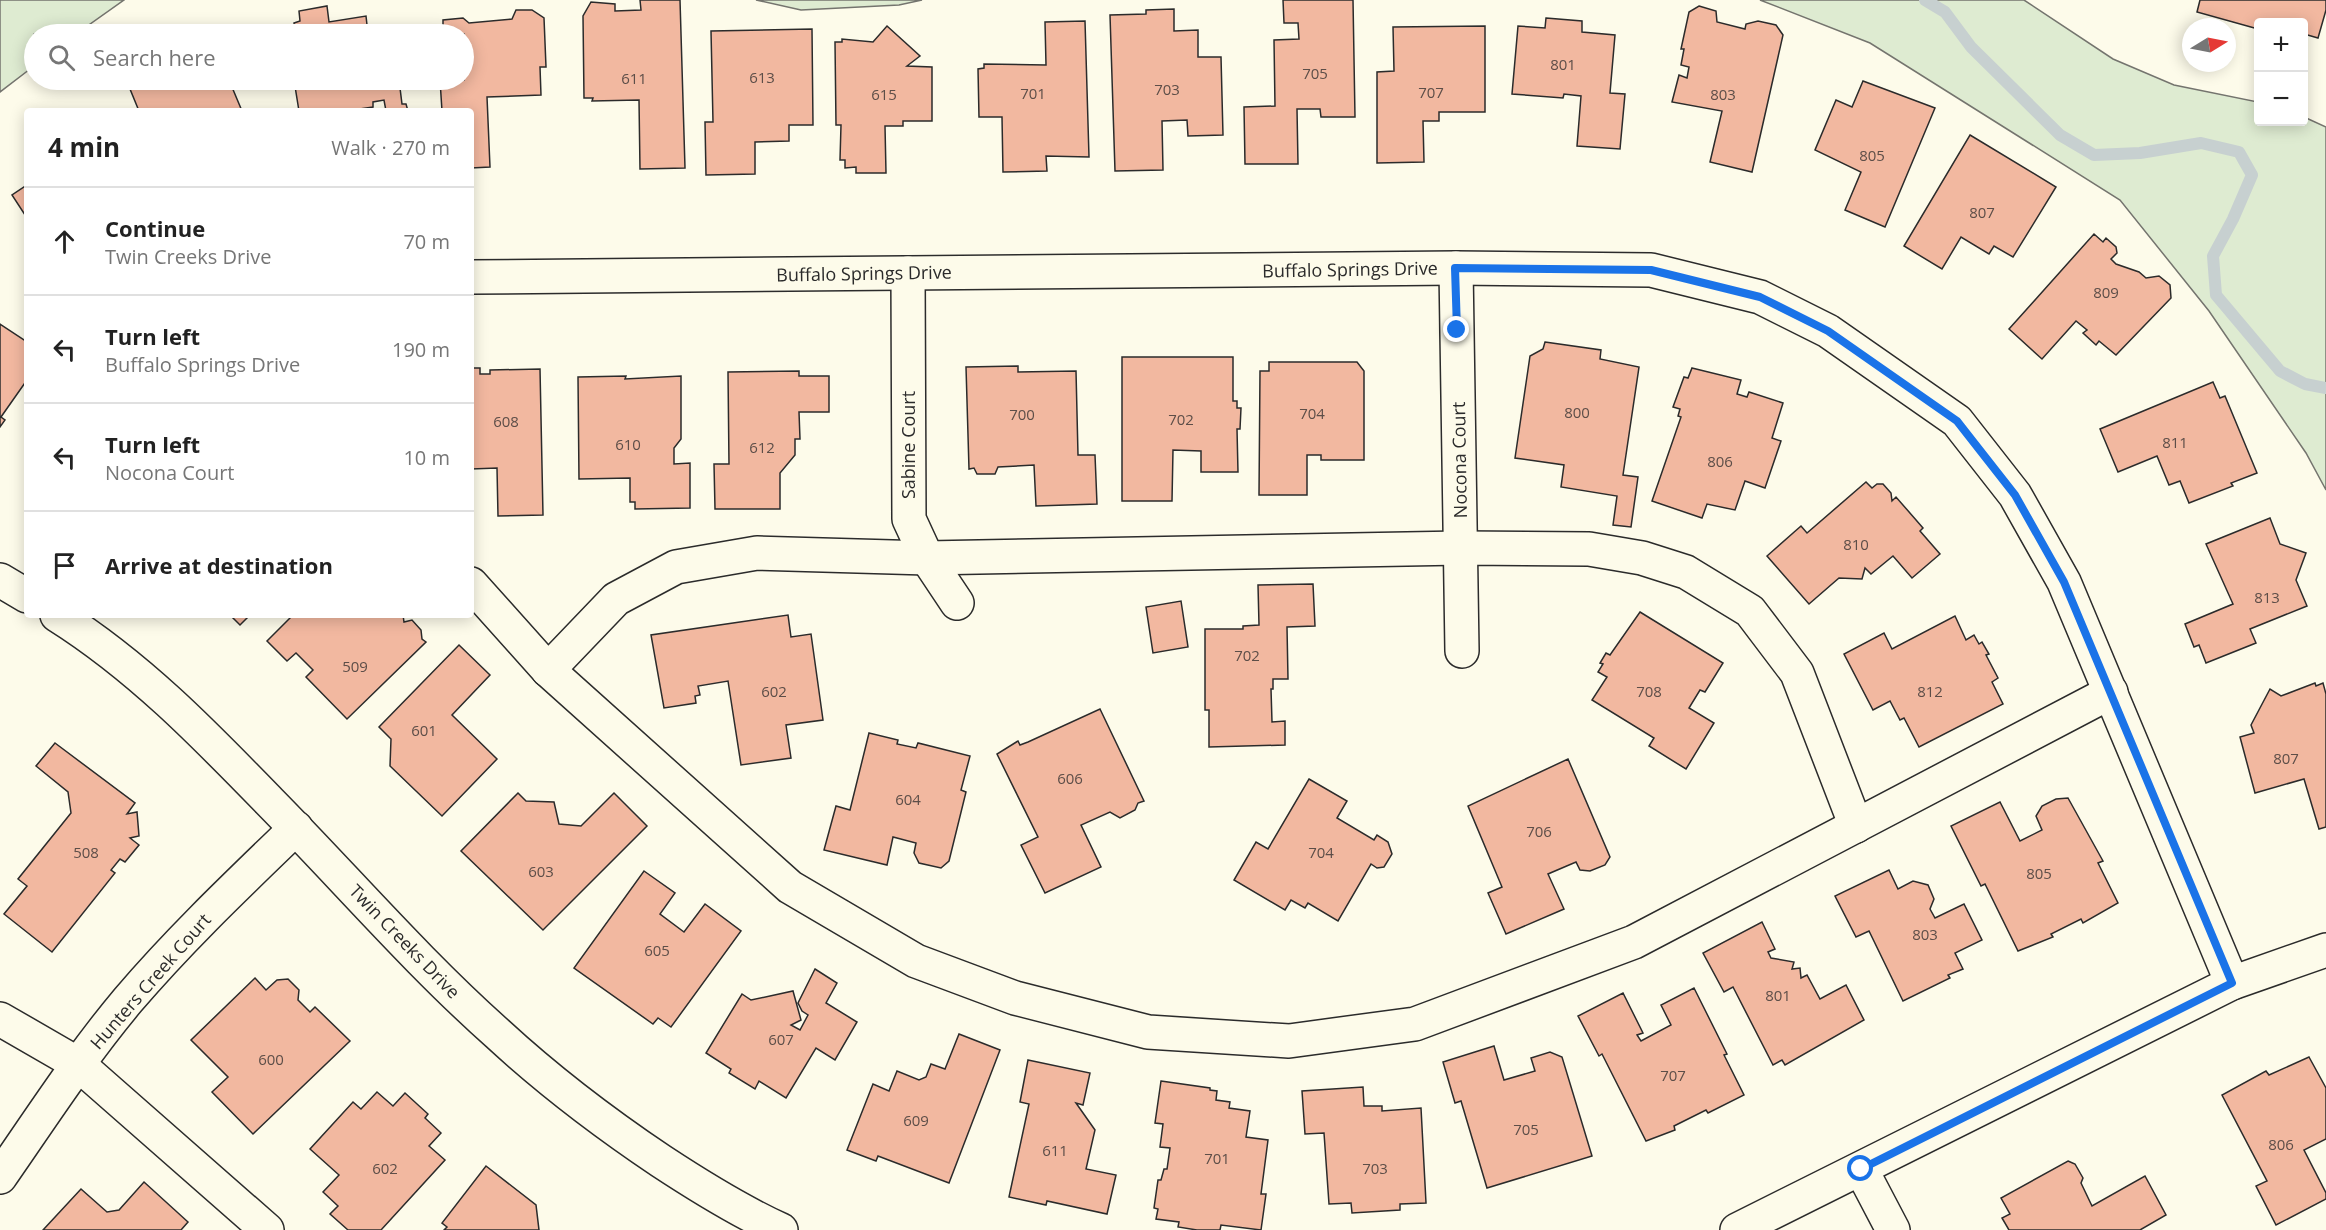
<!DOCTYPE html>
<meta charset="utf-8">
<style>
:root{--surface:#fff;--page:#f2f2f2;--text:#222;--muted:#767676;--line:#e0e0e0}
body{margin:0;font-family:"Open Sans",sans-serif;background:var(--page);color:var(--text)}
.controls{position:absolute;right:18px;top:18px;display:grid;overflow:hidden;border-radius:6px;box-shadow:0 3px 15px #0003}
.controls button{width:54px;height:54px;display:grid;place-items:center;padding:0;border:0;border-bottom:2px solid var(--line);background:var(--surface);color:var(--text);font:30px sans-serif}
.compass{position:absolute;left:2182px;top:18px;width:54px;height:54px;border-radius:50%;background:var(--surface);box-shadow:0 3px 15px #0003;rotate:80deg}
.stop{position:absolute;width:18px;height:18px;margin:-14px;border:4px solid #1a73e8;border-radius:50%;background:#fff}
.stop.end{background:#1a73e8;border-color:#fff;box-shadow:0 2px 6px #0008}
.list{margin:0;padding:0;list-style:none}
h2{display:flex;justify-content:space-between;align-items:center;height:78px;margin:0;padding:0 24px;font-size:26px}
h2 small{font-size:20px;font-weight:400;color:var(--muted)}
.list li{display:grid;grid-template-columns:39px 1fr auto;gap:18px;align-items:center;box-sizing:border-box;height:108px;padding:0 24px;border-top:2px solid var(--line)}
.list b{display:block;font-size:22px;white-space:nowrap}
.list p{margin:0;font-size:20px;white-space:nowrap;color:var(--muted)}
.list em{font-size:20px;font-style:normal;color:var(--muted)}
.icon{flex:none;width:33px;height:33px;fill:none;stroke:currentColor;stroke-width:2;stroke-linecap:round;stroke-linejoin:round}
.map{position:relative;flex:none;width:2326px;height:1230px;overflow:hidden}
.search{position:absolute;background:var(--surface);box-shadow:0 3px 15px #0003;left:24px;top:24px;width:450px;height:66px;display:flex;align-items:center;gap:15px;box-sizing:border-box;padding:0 21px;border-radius:33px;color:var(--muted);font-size:22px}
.panel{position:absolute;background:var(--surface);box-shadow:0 3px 15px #0003;left:24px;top:108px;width:450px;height:510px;border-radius:6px}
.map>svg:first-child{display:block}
.green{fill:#deebd1;stroke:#74746e;stroke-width:1.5}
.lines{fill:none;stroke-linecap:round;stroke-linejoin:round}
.stream{stroke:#c7d0d0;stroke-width:12}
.building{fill:#f2b8a0;stroke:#2b2b2b;stroke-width:1.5}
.minor-casing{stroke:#2b2b2b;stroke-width:36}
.minor{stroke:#fdfbea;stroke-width:33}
.route{stroke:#1a73e8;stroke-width:8}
.labels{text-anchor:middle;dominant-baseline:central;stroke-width:4.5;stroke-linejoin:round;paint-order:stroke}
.number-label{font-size:15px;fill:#5d4e48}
.street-label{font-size:18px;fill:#2b2b2b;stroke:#fdfbea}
</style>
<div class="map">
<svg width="2326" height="1230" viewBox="0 0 2326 1230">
<rect width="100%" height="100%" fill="#fdfbea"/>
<g class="green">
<path d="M0 0H124L76 34H34V66L0 92Z"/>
<path d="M756 0H922L899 5 801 10Z"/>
<path d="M1760 0H2024L2113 59 2174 85 2258 102V122H2304V117L2326 127V490L2306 453 2209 311 2120 200 1870 43Z"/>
</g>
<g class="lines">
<path class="stream" d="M1925 0 1945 12 1971 47 2060 135 2094 155 2140 153 2201 143 2239 152 2252 175 2233 219 2213 256 2216 295 2280 371 2305 384 2326 388"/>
</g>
<g class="building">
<path d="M640 0H680L685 168 640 169 639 100 592 101 593 98H584L583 16 591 2 615 4V11L641 10Z"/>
<path d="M1283 0H1353L1355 117H1321L1320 109H1297L1298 164H1245L1244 107 1275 106 1274 40 1299 39 1298 23H1284Z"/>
<path d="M2200 0H2326V10L2318 38 2304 34V22H2258V29L2197 12Z"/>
<path d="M327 6 329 22 366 16 368 34H296L294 23 300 21 299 11Z"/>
<path d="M1699 6 1716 11 1717 22 1745 29 1746 24 1758 21 1776 25 1783 35 1752 172 1710 162 1722 111 1672 102 1679 75 1687 78 1689 67 1681 65 1684 49H1681L1689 12Z"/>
<path d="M1174 9V31L1198 30V57H1221L1223 135 1188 136 1187 120 1162 121 1163 170 1115 171 1110 15 1146 14V10Z"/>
<path d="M516 10H532L544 18 546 67H540L541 95 487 97 490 167 471 168V111H442L440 80H464V34H439L438 27 443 26V20L463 18 469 23 512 19Z"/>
<path d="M1546 18 1582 21V32L1615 35 1610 93 1625 94 1620 149 1577 146 1581 96 1564 94 1563 98 1512 94 1518 26 1545 28Z"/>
<path d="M1085 21 1089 157 1046 156 1047 171 1003 172 1002 117H979L978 69 984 68V64L1046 65 1045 22Z"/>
<path d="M887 26 920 56 907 66 932 67V121H903V126H885L886 173H856V167L845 168V160H840L841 125H836L835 42H842V39L873 42Z"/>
<path d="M1485 26V112H1439V121H1423L1424 162 1377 163V72L1394 71 1393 27Z"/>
<path d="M812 29 813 125H789V141L755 142V174L706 175 705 122H713L711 31Z"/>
<path d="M145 80 161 81 163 88 183 80H229L242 111H139L130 89Z"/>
<path d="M294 80H399L402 104H406L408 111H386L384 100 373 102V107L346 111H299Z"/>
<path d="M1863 81 1935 108 1885 227 1845 210 1861 172 1815 150 1836 100 1852 107Z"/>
<path d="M1970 135 2056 187 2013 257 1994 246 1989 254 1961 237 1942 269 1904 246Z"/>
<path d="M27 185V218L12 195Z"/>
<path d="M2094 234 2103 242 2106 238 2116 247 2117 253 2111 259 2116 264 2139 272 2146 278 2159 276 2170 285 2171 298 2116 355 2099 341 2096 345 2083 333 2087 330 2076 321 2042 359 2009 329Z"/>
<path d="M0 324 27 342V380L1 417 5 420 0 427Z"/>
<path d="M1545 342 1601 350 1600 359 1639 367 1623 475 1638 477 1631 527 1613 525 1617 496 1561 487 1564 465 1515 458 1530 356 1543 349Z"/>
<path d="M1122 357H1233V401H1237V408H1241L1240 429H1237L1238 472H1201V451L1173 450 1172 501H1122Z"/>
<path d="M1269 362H1357L1364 371V460H1321V455H1307V495H1259L1260 371H1269Z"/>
<path d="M1018 366V372L1076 371 1078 455H1095L1097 504 1036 506 1034 465 998 467 995 474H977L974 468 969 469 966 367Z"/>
<path d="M471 368H480V374H490V370L540 369 543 515 498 516 497 468 471 469Z"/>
<path d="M1692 368 1741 380 1737 394 1747 397 1749 392 1783 403 1772 438 1781 441 1765 488 1745 481 1735 510 1707 504 1702 518 1652 501 1681 417 1678 416 1680 409 1673 407 1684 377 1688 378Z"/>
<path d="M799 371V376H829V412H799L800 439H795V455L780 473V509H715L714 464H729L728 372Z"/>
<path d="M626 376 625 379 681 376V439L674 448V464L690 463V508L635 509V502H630V478L579 479 578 377Z"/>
<path d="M2213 382 2220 398 2225 396 2257 473 2231 483 2233 486 2189 503 2180 481 2169 485 2157 456 2118 472 2100 429Z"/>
<path d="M1866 482 1872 488 1877 484H1883L1891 493 1892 501 1896 497 1923 528 1920 531 1940 554 1912 578 1893 556 1871 574 1865 568 1862 579 1839 578 1809 604 1767 556 1801 526 1807 533Z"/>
<path d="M2270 518 2280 544 2306 553 2296 580 2307 606 2250 629 2256 643 2206 663 2199 645 2194 647 2185 624 2233 604 2206 544Z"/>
<path d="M1313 584 1315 626 1287 627 1288 679H1273V689H1271L1272 722 1285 721V745L1209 747V710H1205V629H1243V626L1259 625 1258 585Z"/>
<path d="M1181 601 1188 647 1153 653 1146 607Z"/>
<path d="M1640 612 1723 663 1705 692 1700 690 1689 708 1714 723 1686 769 1649 746 1654 738 1592 700 1607 677 1598 672 1603 664 1600 663 1606 653 1610 655Z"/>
<path d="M230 615H250L240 625Z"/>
<path d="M293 615H403L404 622 412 620 421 630 422 639 426 642 347 719 306 677 313 670 296 653 287 661 267 641Z"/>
<path d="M788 615 791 637 811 634 823 720 786 725 791 758 741 765 728 681 698 686 700 695 695 696 696 703 664 708 651 635Z"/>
<path d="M1955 616 1966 640 1974 635 1979 644 1982 642 1989 654 1986 655 1998 678 1992 682 2003 704 1919 747 1904 718 1900 720 1890 701 1873 710 1844 654 1884 633 1892 649Z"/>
<path d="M459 645 490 675 452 715 497 759 442 816 390 766 391 739 379 727Z"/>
<path d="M2315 683 2316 686 2323 683 2326 694V827L2319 829 2304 779 2255 793 2240 737 2254 733 2251 725 2270 689 2281 696Z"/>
<path d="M1100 709 1144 801 1138 803 1135 810 1120 818 1110 812 1081 825 1101 867 1045 893 1021 845 1038 837 997 754 1018 741 1020 745 1028 742Z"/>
<path d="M869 733 898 740 897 744 916 748 918 743 970 756 961 790 966 792 949 861 941 868 919 863 914 853 916 843 893 837 887 865 824 850 836 806 850 810Z"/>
<path d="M55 743 135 803 127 814 137 812 139 836 130 838 139 845 125 862 120 859 111 870 115 873 52 952 4 914 27 886 18 879 71 813 68 792 36 766Z"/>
<path d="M1568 759 1610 857 1605 865 1590 871 1580 870 1576 862 1548 874 1564 909 1506 934 1488 893 1502 887 1468 806Z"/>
<path d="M1309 779 1347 801 1337 818 1374 840 1377 835 1388 842 1392 854 1384 867 1377 868 1371 864 1338 921 1308 903 1305 908 1291 900 1285 910 1234 880 1256 842 1268 849Z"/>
<path d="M518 793 526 801 554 802 559 824 581 826 614 793 647 826 543 930 461 851Z"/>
<path d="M2068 798 2103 861 2098 863 2118 903 2083 923 2081 919 2051 934 2053 937 2018 951 1985 884 1981 886 1951 826 2000 802 2020 841 2042 830 2036 816 2042 806 2056 799Z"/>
<path d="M1889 870 1898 889 1913 881 1928 885 1934 899 1930 909 1935 918 1964 904 1982 940 1955 953 1963 969 1948 975 1950 978 1903 1001 1869 931 1856 937 1835 896Z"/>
<path d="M644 871 675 893 660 914 684 932 705 904 741 931 671 1027 658 1018 653 1024 574 968Z"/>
<path d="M1762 922 1775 949 1768 952 1771 958 1794 962 1792 969 1800 968 1801 978 1807 975 1820 999 1846 985 1864 1020 1785 1065 1782 1060 1773 1065 1733 987 1724 992 1703 953Z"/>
<path d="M815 969 837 983 826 1003 857 1022 835 1060 816 1048 786 1098 759 1081 755 1089 729 1073 731 1069 706 1053 742 994 751 1000 793 991 801 1020 791 1025 800 1030 808 1015 802 1011 798 1003Z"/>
<path d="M255 978 266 990 277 980 288 979 299 990 298 1000 310 1012 315 1007 350 1041 253 1134 212 1092 228 1077 191 1040Z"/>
<path d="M1694 988 1727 1054 1724 1055 1744 1095 1708 1113 1706 1110 1674 1126 1675 1130 1646 1141 1602 1054 1599 1056 1578 1016 1623 993 1643 1033 1637 1035 1641 1041 1671 1025 1661 1005Z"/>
<path d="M959 1034 1000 1050 949 1183 878 1156 876 1161 847 1150 873 1084 889 1091 897 1071 919 1080 926 1077 931 1064 945 1069Z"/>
<path d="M1494 1046 1504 1080 1535 1071 1531 1058 1550 1052 1562 1057 1592 1156 1487 1188 1461 1101 1455 1103 1443 1062Z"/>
<path d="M2309 1057 2326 1088V1139L2304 1150 2326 1193V1199L2276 1225 2256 1186 2267 1181 2222 1095 2266 1071 2269 1075Z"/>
<path d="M1028 1060 1090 1073 1083 1105 1076 1103 1095 1130 1086 1169 1116 1175 1107 1214 1047 1201 1046 1205 1009 1197 1029 1104 1020 1102Z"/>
<path d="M1161 1081 1210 1088V1090L1217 1091 1216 1100 1230 1102 1229 1108 1250 1111 1246 1137 1268 1140 1261 1194H1266L1261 1230 1221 1225 1220 1230H1197L1178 1227 1179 1222 1156 1219 1158 1209 1154 1208 1158 1180H1161L1164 1169H1167L1170 1148 1160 1147 1163 1124 1155 1123Z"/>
<path d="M1363 1087 1364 1106H1382V1111L1421 1108 1426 1203 1400 1204V1210L1352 1213 1351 1203 1329 1204 1324 1133 1305 1134 1302 1091Z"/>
<path d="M377 1092 393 1106 405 1093 428 1114 425 1118 441 1133 429 1146 445 1160 381 1230H348L330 1214 338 1206 323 1192 339 1175 310 1149 353 1102 361 1109Z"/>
<path d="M2068 1161 2075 1164 2083 1178 2081 1183 2092 1206 2145 1176 2166 1215 2140 1230H2009L2002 1218 2010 1214 2001 1198Z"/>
<path d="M486 1166 536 1205 539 1230H444L447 1227 442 1223Z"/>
<path d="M144 1182 188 1222 181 1230H43L81 1189 107 1212 119 1210Z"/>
</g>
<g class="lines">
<g class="minor-casing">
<g id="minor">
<path d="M1456 268 1462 651"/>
<path d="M908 273 909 519 927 558 957 603"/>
<path d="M471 277 1456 268 1651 270 1760 297 1828 331 1957 421 2015 495 2064 582 2232 983"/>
<path d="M0 580 27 596"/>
<path d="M471 584 548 670 790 887 916 961 1015 998 1148 1032 1289 1041 1415 1024 1634 942 2111 692"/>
<path d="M57 615C138 666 203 733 269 801 345 878 417 962 498 1034 549 1081 603 1122 661 1161 699 1186 739 1211 781 1230"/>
<path d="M548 670 616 599 676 567 757 553 927 558 1461 548 1589 549 1642 558 1686 572 1750 611 1797 673 1856 826"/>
<path d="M0 1019 78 1064 267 1230"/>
<path d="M1861 1169 1893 1230"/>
<path d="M0 1177C41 1118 81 1056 128 1000 180 939 238 884 296 828"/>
<path d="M1737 1230 2232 983 2326 950"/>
</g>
</g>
<use href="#minor" class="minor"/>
</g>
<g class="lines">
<path class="route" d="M1457 330 1455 268 1651 270 1760 297 1828 331 1957 421 2015 495 2064 582 2232 983 1861 1169"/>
</g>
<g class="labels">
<g class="number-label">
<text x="1563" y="64">801</text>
<text x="1315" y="73">705</text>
<text x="762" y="77">613</text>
<text x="634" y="78">611</text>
<text x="1167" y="89">703</text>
<text x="1431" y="92">707</text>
<text x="1033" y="93">701</text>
<text x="884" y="94">615</text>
<text x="1723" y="94">803</text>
<text x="1872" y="155">805</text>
<text x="1982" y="212">807</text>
<text x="2106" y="292">809</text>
<text x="1577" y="412">800</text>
<text x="1312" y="413">704</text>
<text x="1022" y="414">700</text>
<text x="1181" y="419">702</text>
<text x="506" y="421">608</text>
<text x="2175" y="442">811</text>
<text x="628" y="444">610</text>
<text x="762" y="447">612</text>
<text x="1720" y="461">806</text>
<text x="1856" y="544">810</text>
<text x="2267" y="597">813</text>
<text x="1247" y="655">702</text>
<text x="355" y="666">509</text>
<text x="774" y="691">602</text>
<text x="1649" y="691">708</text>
<text x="1930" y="691">812</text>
<text x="424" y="730">601</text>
<text x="2286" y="758">807</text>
<text x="1070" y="778">606</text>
<text x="908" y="799">604</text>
<text x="1539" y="831">706</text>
<text x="86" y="852">508</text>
<text x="1321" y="852">704</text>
<text x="541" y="871">603</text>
<text x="2039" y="873">805</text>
<text x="1925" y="934">803</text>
<text x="657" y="950">605</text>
<text x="1778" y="995">801</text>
<text x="781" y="1039">607</text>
<text x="271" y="1059">600</text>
<text x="1673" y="1075">707</text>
<text x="916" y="1120">609</text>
<text x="1526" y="1129">705</text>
<text x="2281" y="1144">806</text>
<text x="1055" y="1150">611</text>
<text x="1217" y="1158">701</text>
<text x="385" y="1168">602</text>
<text x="1375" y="1168">703</text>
</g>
<g class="street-label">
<text transform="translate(1350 269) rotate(-1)">Buffalo Springs Drive</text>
<text transform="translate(864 273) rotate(-1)">Buffalo Springs Drive</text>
<text transform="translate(908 445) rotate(-90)">Sabine Court</text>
<text transform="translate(1459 460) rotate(-91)">Nocona Court</text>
<text transform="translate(405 941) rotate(46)">Twin Creeks Drive</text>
<text transform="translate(150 981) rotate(-49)">Hunters Creek Court</text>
</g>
</g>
</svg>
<div class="controls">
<button>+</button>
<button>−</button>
</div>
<svg class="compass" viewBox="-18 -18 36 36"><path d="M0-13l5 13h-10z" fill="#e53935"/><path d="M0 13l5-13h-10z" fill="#767676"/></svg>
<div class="stop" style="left:1861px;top:1169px"></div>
<div class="stop end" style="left:1457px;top:330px"></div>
<div class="search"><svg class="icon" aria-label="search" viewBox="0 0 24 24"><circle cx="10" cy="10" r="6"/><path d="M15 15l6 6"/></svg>Search here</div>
<section class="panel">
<h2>4 min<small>Walk · 270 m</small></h2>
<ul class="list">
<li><svg class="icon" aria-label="ahead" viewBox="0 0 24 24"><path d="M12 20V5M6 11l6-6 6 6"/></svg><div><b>Continue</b><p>Twin Creeks Drive</p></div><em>70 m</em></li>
<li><svg class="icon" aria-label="left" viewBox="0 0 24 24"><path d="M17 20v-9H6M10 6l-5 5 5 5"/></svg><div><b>Turn left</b><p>Buffalo Springs Drive</p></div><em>190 m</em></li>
<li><svg class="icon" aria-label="left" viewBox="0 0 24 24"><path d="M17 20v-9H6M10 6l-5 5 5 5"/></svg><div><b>Turn left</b><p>Nocona Court</p></div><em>10 m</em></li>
<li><svg class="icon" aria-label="arrive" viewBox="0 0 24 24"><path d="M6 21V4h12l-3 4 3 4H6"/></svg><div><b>Arrive at destination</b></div></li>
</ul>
</section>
</div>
